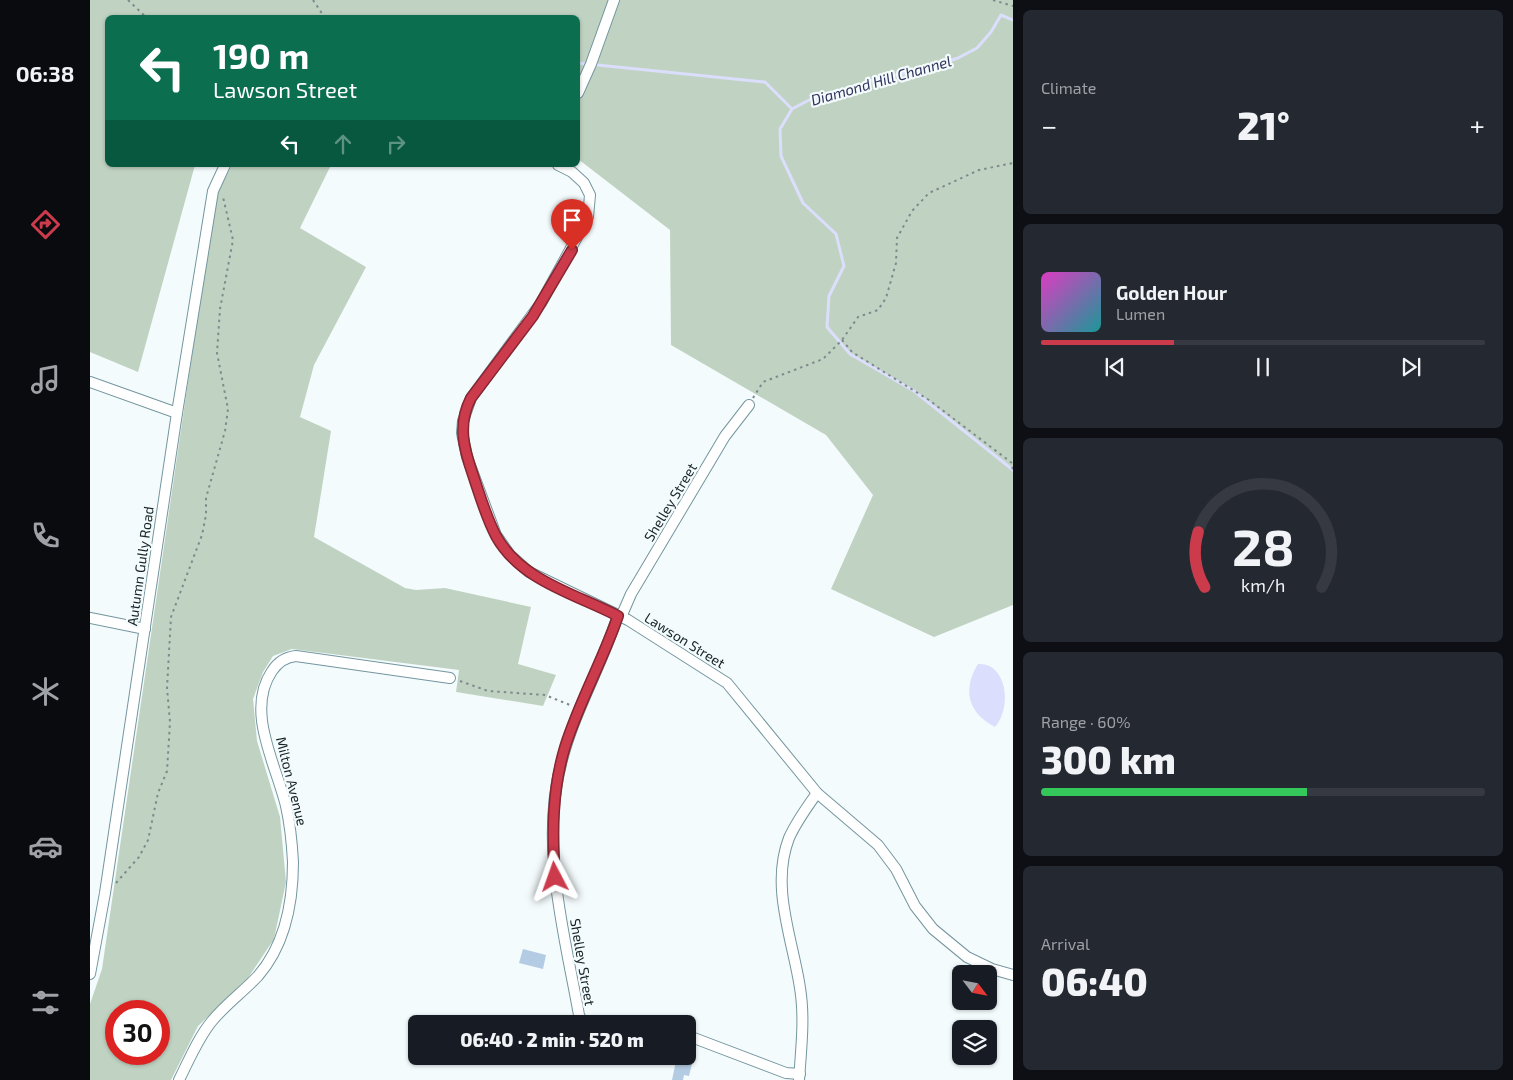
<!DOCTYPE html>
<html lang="en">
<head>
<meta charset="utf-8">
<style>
	body { margin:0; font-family:"Exo 2",sans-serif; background:#242831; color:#f1f3f6; height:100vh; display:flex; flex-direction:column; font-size:19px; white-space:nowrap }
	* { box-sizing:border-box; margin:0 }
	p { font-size:16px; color:#9ea1a6 }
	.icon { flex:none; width:28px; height:28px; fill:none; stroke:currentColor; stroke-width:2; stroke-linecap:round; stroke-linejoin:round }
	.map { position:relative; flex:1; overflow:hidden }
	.sheet { display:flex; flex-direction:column; gap:10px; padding:10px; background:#0d0f14; width:500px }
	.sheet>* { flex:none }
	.hud { position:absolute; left:15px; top:15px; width:475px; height:152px; border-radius:8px; box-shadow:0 1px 4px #0004; background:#0b6e4f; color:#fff; overflow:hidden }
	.needle { width:32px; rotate:122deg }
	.fabs { position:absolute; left:862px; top:965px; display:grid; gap:10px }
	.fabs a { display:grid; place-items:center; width:45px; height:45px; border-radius:8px; background:#171b24; box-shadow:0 1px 4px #0004; font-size:25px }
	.speed { position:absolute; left:15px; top:1000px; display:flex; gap:10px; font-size:25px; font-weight:700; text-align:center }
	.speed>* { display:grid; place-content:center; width:65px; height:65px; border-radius:50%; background:#171b24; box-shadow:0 1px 4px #0004; line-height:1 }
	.speed .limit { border:8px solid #d22; background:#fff; color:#111 }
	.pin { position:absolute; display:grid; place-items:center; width:42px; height:42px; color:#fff; margin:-51px -21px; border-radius:50% 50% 50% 0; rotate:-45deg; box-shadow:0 0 5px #0007 }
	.pin .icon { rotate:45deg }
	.me { position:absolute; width:55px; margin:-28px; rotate:356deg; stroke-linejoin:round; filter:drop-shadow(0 0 4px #0008) }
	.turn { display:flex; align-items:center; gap:18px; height:105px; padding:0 25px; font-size:22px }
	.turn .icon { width:65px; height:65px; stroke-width:2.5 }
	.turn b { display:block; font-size:35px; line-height:42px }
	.lanes { display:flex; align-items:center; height:48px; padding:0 25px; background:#0003; justify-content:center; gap:25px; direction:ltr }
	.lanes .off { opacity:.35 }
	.big { font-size:38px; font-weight:800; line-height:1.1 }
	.sheet .tile { flex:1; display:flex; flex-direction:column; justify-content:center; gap:8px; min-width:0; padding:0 18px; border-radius:8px; background:#242831 }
	.sheet .dial { align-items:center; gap:0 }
	.dial svg { height:130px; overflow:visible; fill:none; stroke:#363941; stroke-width:7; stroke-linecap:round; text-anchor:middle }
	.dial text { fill:#f1f3f6; stroke:none }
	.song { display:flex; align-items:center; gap:15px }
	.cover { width:60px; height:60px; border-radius:8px; background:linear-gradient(135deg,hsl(310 70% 55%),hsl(180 70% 35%)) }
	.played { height:5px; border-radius:2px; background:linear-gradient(90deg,#cc3b4c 30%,#363941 30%) }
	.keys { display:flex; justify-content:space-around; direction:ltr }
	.heat { display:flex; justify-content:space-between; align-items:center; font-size:28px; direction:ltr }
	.charge { height:8px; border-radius:4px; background:linear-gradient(90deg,#34c759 60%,#363941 0) }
	.trip { position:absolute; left:318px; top:1015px; width:288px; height:50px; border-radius:8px; background:#171b24; box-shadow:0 1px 4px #0004; font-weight:800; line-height:50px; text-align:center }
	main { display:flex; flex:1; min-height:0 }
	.tabs { display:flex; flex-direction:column; width:90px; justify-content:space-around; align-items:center; background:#090b0e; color:#9ea1a6 }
	.tabs .icon { width:35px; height:35px }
	.tabs .selected { color:#cc3b4c }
	.tabs b { font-size:22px; color:#f1f3f6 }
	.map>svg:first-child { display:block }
	.green { fill:#c0d3c2; fill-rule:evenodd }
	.water { fill:#dbdefc }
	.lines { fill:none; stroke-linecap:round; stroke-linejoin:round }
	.stream { stroke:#dbdefc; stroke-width:3 }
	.building { fill:#b4cce3 }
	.minor-casing { stroke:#74969f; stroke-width:12 }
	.path { stroke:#7f8a8c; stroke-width:2; stroke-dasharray:2.5 4; stroke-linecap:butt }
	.minor { stroke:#fff; stroke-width:10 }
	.route-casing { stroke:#852631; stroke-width:12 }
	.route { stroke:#cc3b4c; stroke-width:9 }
	.labels { text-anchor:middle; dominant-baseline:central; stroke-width:4.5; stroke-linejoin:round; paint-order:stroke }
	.street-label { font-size:14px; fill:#162427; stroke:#f4fbfd }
	.water-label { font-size:15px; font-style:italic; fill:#32335c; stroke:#f4fbfd }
</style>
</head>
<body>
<main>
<nav class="tabs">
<b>06:38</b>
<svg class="icon selected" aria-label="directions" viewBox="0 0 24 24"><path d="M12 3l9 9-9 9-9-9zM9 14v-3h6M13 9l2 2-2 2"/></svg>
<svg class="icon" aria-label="music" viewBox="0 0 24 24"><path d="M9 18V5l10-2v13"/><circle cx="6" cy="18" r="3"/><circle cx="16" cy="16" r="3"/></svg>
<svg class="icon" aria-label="phone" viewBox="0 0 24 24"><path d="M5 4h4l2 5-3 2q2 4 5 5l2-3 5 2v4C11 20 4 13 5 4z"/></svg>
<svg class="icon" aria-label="climate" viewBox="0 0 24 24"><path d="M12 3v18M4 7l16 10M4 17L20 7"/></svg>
<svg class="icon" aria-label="car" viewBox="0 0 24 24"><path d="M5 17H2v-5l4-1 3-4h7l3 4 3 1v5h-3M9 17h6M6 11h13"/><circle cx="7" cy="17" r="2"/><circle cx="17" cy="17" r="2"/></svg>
<svg class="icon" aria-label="filters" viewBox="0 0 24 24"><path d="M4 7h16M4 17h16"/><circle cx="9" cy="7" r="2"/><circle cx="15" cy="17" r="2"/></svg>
</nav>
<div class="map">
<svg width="923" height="1080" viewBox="0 0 923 1080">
	<rect width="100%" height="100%" fill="#f4fbfd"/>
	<g class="green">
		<polygon points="0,0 923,0 923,605 844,637 741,589 783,495 736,435 581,345 580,230 488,159 488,18 18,18 18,165 105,165 48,372 0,352"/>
		<path d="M142 165H241L210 228 276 267 224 365 210 417 241 431 224 537 315 588 326 590 355 588 441 607 428 664 466 675 453 706 366 692 369 670 202 649 183 656 173 672 163 699 167 741 190 817 196 882 184 939 156 981 108 1026 81 1080H0V1004L12 969 125 198ZM26 1011H69V1054H26Z"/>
	</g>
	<path class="water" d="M888 664C916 662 923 706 905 727 878 713 872 690 888 664Z"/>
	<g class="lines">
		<g class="stream">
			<polyline points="923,20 911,15 901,32 887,48 868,58 829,71 788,78 747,94 721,99 702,109 690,129 691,156 713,203 746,234 754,266 739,296 737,327 760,354 824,391 923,470"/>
			<polyline points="488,63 675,82 702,109"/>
		</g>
	</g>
	<g class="building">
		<polygon points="433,949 456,955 453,969 429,963"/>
		<polygon points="586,1061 602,1064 599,1076 594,1075 593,1080 582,1080"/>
	</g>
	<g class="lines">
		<defs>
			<g id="minor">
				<polyline points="488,93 501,64 524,0"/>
				<polyline points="468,165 482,172 494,183 500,195 498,217 451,303 381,398 373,421 372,433 377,457 406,535 420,555 439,572 538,620 637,683 727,793 788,845 806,869 825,906 843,929 877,957 902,969 923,975"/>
				<polyline points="0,382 87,413"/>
				<polyline points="531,617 541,594 635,436 659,405"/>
				<polyline points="0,618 55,629"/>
				<polyline points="0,974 15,893 87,413 123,191 135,165"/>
				<path d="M493 1024 489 1015C474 931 449 844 472 760 485 710 512 665 528 615"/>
				<polyline points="544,1024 563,1024"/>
				<polyline points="596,1035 696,1073 710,1074"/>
				<path d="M89 1080C99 1060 108 1038 122 1021 136 1004 154 991 168 976 195 945 203 902 203 862 202 843 200 824 196 806 186 764 155 711 182 671 188 662 195 657 206 656L360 678"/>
				<path d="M709 1080C711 1050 715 1018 710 988 703 940 680 887 699 838 706 822 717 807 727 793"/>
			</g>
		</defs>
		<use href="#minor" class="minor-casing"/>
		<g class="path">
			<polyline points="38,0 57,18"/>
			<polyline points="223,0 235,18"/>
			<polyline points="903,0 923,6"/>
			<polyline points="752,340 762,352 839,400 922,463 923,473"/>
			<polyline points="663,398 673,382 733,359 752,340 768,317 788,310 796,298 806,263 807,238 822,211 839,193 889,170 923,163"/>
			<polyline points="370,681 398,691 455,695 480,705"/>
			<polyline points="26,883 49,857 58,840 68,793 77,771 80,722 77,688 81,617 112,535 116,515 116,498 135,431 138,409 127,353 130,309 143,240 133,197"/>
		</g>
		<use href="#minor" class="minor"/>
	</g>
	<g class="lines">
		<defs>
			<path id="route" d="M465 877C462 833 462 790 475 747 489 702 513 660 528 616 486 594 431 581 406 536 396 517 390 496 383 475 374 449 367 425 381 398L443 316 482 250"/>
		</defs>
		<use href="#route" class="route-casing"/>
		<use href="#route" class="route"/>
	</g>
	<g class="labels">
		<g class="street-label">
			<text transform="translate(580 502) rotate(-59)">Shelley Street</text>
			<text transform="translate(50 566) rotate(-82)">Autumn Gully Road</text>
			<text transform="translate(595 640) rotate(32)">Lawson Street</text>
			<text transform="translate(202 781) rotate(76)">Milton Avenue</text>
			<text transform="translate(493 962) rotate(80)">Shelley Street</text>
		</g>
		<g class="water-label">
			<text transform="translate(791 80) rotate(-16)">Diamond Hill Channel</text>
		</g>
	</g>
</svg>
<div class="fabs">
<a><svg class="needle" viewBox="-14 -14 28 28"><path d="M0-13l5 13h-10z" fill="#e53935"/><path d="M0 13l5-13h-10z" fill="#9ea1a6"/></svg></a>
<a><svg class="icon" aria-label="layers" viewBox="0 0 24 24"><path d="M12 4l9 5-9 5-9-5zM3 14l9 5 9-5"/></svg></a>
</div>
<div class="speed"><div class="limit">30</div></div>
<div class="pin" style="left:482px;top:250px;background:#d93025"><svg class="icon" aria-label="arrive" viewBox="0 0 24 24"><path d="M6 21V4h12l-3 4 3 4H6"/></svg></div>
<svg class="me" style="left:465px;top:877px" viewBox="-20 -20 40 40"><path d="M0-17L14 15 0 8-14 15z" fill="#cc3b4c" stroke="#fff" stroke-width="4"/></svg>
<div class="trip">06:40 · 2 min · 520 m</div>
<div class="hud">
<div class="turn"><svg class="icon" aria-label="left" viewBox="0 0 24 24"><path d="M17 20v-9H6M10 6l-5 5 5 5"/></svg><div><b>190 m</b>Lawson Street</div></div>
<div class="lanes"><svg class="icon" aria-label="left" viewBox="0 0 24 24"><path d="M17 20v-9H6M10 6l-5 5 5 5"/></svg><svg class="icon off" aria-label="ahead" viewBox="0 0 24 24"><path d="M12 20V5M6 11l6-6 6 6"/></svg><svg class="icon off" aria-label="right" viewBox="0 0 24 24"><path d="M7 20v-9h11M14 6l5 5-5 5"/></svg></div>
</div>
</div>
<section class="sheet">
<div class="tile"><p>Climate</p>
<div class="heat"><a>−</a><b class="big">21°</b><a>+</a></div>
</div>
<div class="tile">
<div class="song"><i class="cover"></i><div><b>Golden Hour</b><p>Lumen</p></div></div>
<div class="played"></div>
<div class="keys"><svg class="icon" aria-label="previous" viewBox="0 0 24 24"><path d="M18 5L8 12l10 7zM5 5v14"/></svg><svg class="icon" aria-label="pause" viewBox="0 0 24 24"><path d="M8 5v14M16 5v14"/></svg><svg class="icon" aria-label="next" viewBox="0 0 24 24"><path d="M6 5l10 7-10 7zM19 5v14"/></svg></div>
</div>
<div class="tile dial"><svg viewBox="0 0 100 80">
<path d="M14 69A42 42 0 1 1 86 69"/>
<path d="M14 69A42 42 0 0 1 10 35" stroke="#cc3b4c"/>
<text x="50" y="56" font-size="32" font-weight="700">28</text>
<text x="50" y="72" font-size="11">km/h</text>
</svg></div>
<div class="tile"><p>Range · 60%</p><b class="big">300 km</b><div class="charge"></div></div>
<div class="tile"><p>Arrival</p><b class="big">06:40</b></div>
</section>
</main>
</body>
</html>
